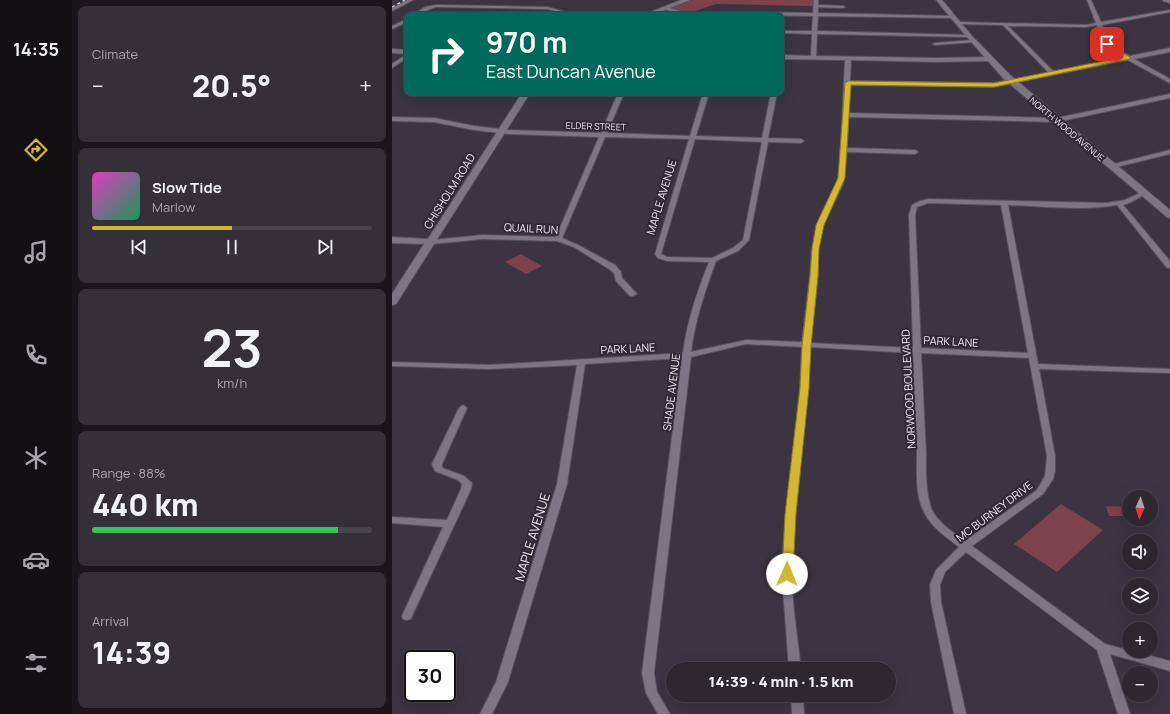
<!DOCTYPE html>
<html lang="en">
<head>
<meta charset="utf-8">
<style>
	body { margin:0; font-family:Manrope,sans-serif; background:#352f38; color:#f1f3f6; height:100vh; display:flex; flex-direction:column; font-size:15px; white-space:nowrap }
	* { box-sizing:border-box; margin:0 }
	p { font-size:13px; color:#a7a5ab }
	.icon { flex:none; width:22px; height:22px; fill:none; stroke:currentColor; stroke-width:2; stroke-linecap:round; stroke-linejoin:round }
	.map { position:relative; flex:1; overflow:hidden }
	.sheet { display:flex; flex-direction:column; gap:6px; padding:6px; background:#19151a; width:320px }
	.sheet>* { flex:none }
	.hud { position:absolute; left:12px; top:12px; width:380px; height:84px; border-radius:8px; box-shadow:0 4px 16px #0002,0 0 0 1px #48444c; background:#00695c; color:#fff; overflow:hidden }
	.needle { width:26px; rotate:183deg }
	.controls { position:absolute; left:730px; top:490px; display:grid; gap:8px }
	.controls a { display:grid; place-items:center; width:36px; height:36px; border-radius:50%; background:#2d2730; box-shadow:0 4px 16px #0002,0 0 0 1px #48444c; font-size:20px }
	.speed { position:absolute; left:12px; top:650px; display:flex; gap:8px; font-size:20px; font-weight:700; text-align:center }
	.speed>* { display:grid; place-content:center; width:52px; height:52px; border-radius:50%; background:#2d2730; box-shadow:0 4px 16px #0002,0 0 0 1px #48444c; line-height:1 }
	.speed .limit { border:2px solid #111; border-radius:6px; background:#fff; color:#111 }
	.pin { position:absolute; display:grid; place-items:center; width:34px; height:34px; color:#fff; margin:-17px; border-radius:8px; box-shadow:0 2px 6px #0006 }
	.me { position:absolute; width:44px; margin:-22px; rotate:1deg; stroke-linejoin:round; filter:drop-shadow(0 0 3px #0008) }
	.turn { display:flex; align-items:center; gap:14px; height:84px; padding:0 16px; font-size:18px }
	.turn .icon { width:52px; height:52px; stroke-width:2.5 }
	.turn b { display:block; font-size:28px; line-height:34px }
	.big { font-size:30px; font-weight:800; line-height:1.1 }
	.sheet .card { flex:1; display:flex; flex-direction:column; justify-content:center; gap:6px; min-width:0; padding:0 14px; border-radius:8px; background:#352f38 }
	.sheet .dial { align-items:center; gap:0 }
	.dial b { font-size:52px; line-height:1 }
	.song { display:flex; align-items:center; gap:12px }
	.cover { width:48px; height:48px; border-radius:6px; background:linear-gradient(135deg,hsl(310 70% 55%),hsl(150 70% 35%)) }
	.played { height:4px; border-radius:2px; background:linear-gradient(90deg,#d4b635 50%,#48444c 50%) }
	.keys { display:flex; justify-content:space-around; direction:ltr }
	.heat { display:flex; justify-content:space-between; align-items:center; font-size:22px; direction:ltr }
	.charge { height:6px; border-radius:3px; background:linear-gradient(90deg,#34c759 88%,#48444c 0) }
	.trip { position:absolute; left:274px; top:662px; width:230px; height:40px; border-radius:20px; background:#2d2730; box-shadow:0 4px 16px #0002,0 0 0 1px #48444c; font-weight:800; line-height:40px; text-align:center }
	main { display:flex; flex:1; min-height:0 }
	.menu { display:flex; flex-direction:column; width:72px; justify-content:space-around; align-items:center; background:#121013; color:#a7a5ab }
	.menu .icon { width:28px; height:28px }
	.menu .active { color:#d4b635 }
	.menu b { font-size:18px; color:#f1f3f6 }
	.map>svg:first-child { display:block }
	.green { fill:#7d424c }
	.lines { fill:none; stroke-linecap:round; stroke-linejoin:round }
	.minor-casing { stroke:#57515b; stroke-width:2 }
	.secondary-casing { stroke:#57515b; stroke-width:2 }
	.minor { fill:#7d7583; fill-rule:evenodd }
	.secondary { fill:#7d7583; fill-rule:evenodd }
	.rail { stroke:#cac5ce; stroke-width:1.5; stroke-dasharray:3 3; stroke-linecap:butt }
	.route { fill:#d4b635; stroke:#8a7622 }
	.labels { text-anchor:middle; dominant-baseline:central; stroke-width:4; stroke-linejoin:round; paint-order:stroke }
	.far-street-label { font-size:9px; fill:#ece7ef; stroke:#312a36 }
	.street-label { font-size:11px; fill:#ece7ef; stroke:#312a36 }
	.near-street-label { font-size:13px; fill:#ece7ef; stroke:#312a36 }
</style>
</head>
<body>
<main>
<nav class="menu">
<b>14:35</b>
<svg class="icon active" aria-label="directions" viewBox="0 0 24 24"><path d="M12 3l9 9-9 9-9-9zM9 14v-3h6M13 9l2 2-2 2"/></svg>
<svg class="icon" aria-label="music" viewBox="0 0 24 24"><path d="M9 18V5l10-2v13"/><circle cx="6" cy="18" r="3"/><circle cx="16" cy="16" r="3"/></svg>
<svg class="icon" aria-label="phone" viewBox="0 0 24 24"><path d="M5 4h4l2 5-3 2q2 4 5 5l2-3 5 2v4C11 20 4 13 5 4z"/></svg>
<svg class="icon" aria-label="climate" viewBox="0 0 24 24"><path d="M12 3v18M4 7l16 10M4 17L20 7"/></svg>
<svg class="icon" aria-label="car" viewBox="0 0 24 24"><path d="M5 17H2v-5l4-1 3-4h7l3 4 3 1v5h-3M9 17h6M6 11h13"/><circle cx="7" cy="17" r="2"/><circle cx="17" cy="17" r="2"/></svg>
<svg class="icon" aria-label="filters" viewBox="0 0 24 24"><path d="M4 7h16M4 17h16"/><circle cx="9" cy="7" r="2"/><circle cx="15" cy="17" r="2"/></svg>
</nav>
<section class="sheet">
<div class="card"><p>Climate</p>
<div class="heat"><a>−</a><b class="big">20.5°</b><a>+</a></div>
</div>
<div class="card">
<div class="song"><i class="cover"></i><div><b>Slow Tide</b><p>Marlow</p></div></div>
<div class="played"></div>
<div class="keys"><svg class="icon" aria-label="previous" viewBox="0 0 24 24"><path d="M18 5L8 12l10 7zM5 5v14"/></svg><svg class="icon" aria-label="pause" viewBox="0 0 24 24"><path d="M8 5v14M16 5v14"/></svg><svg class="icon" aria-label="next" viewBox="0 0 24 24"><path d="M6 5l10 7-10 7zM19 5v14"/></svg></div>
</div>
<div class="card dial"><b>23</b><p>km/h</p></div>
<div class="card"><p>Range · 88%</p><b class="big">440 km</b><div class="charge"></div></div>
<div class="card"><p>Arrival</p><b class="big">14:39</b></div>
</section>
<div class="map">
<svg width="778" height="714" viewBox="0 0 778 714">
	<rect width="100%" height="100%" fill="#3c3440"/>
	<g class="green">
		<polygon points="300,0 422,0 421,6 324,4 294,14 277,8"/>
		<polygon points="129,254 150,266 134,274 113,262"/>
		<polygon points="669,504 711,530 665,572 622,544"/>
		<polygon points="714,506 737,507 737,516 717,516"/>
	</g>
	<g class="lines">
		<defs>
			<g id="minor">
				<polygon points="16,0 21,0 0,11 0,8"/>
				<path d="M422 0H426V5L451 6 453 7 451 8 426 7V13L561 16 563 17 561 18 426 16 425 31 577 35 579 36 577 37 425 34 424 56 544 58 598 57 601 59 598 61 544 62 459 60 458 81 602 83 657 73 611 25 566 24 564 23 566 22 694 25 704 23 695 0H699L709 22 778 10V12L710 25C714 43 722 48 738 56L778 48V52L742 59 778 79V83L736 60 602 87 457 85 456 113 665 118 778 94V98L665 122 456 117 455 148 523 150 526 152 523 154 455 152 451 184 430 228 426 249V276L418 343 521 348 517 215 520 205 528 201 536 199 715 203 733 200 750 192H754V194L737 203 731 205 778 261V268H775L725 205C691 211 650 206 616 205L646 364 778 369V373L647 369 663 456V471L661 479 651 494 580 546 713 644 778 661V671L718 654 738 714H726L705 650 574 552 553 572 548 585 549 602 574 714H562L539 602 538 585 544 570 567 547C553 536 539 527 531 510 523 493 525 469 525 450 524 418 522 385 521 353L418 347C415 418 404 487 400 557 398 592 405 633 409 669H397L391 590 390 558 408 388 410 347 354 344 299 357 262 673 265 692 278 714H266L254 693 250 673 290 358 193 364 175 484 116 682 100 714H88L104 682 165 484 185 365 98 369 0 366V362L98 365 291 353C295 321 305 292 317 262L275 261 266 258 263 254 297 139 213 137 170 238 186 245 223 265 229 272 230 278 245 294 241 296H238L224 281 222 273 217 269 182 247 165 241 91 239 40 244 37 242 40 240 91 235 164 237 207 137 117 134 82 130 42 122 0 121V117L42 118 82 126 117 130 209 133 226 93H232L215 133 298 136 311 93H317L304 136 370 138 379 93H385L376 138 409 139 412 141 409 143 376 142 357 240 346 251 324 261C313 291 303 320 299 352L354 340 410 342 418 276 420 249 424 228 445 184 448 164 453 60 389 59V55L419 56 420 34 389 33V31H420L421 16 341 15V13L343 12 421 13ZM705 25C709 43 717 49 732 58L662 72 616 26 694 27ZM303 139 370 142 351 240 341 248 320 258 275 257 269 254ZM536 203 609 205 636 353 529 348 523 215 525 207ZM529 353 637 358 655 456 653 476 645 490 573 541C561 532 547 524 540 510 533 492 534 470 534 452 532 419 531 386 529 353Z"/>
				<polygon points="771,0 778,0 778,3 771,1"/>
				<path d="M44 5 155 7 178 13 176 14 155 9 44 7C36 9 29 15 21 15L33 7Z"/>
				<polygon points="274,7 297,14 297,15 290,15 272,9 272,8"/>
				<polygon points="15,19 15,22 0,29 0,26"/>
				<polygon points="581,40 583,40 583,42 543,45 541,44 543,43"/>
				<polygon points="0,49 15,50 15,54 0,53"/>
				<polygon points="15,54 15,58 0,68 0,64"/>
				<polygon points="778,150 778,154 720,168 717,166 718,165"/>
				<polygon points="71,405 75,408 50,464 50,467 53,469 72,476 80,483 79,489 20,616 19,619 15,620 11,619 10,616 51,527 0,523 0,517 55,520 69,489 70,484 66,480 43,471 40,464 67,408"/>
				<polygon points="399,695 411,695 412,714 400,714"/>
			</g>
			<g id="secondary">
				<polygon points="289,0 298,0 260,15 251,15"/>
				<polygon points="544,0 550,0 579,35 618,75 778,210 778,218 775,217 612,79 575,37"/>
				<polygon points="130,93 138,93 44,241 45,242 42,244 4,304 0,305 0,294 32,244 0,243 0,237 36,239"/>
			</g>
		</defs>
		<use href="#minor" class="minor-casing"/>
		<use href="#secondary" class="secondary-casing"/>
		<use href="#minor" class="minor"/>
		<use href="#secondary" class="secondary"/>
		<polyline class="rail" points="0,7 13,0"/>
	</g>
	<polygon class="route" points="715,43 738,57 738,59 602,87 459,85 453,178 432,225 427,249 426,276 419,346 417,388 404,514 401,574 399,577 395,578 391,577 390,574 393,514 408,388 410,346 418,276 420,249 424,225 446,178 453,83 456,81 602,83 731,57 713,45 712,44"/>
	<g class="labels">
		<g class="far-street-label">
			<text transform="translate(204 126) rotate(2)">ELDER STREET</text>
			<text transform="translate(675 129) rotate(40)">NORTH WOOD AVENUE</text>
		</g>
		<g class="street-label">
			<text transform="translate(57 191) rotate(-58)">CHISHOLM ROAD</text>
			<text transform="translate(269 197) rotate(-73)">MAPLE AVENUE</text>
			<text transform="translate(139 228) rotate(3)">QUAIL RUN</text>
			<text transform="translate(559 341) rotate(3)">PARK LANE</text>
			<text transform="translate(236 348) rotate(-3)">PARK LANE</text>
			<text transform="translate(516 389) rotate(-93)">NORWOOD BOULEVARD</text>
			<text transform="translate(279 392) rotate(-83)">SHADE AVENUE</text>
			<text transform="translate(602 511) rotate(-37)">MC BURNEY DRIVE</text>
		</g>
		<g class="near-street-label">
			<text transform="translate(140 537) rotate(-73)">MAPLE AVENUE</text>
		</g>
	</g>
</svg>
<div class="controls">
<a><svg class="needle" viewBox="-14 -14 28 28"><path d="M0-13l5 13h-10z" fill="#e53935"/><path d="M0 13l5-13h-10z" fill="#a7a5ab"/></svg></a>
<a><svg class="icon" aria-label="sound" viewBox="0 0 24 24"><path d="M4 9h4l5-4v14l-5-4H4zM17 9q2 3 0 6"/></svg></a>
<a><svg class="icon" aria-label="layers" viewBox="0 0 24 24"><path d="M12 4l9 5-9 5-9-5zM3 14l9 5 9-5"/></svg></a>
<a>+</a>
<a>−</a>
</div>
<div class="speed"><div class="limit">30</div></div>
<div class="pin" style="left:715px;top:44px;background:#d93025"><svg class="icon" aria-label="arrive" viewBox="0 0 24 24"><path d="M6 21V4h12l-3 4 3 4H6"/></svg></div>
<svg class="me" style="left:395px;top:574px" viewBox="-20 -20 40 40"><circle r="19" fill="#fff"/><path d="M0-13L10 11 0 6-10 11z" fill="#d4b635"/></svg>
<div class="trip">14:39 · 4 min · 1.5 km</div>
<div class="hud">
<div class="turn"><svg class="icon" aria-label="right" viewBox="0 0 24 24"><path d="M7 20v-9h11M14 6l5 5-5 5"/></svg><div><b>970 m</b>East Duncan Avenue</div></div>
</div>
</div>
</main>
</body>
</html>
